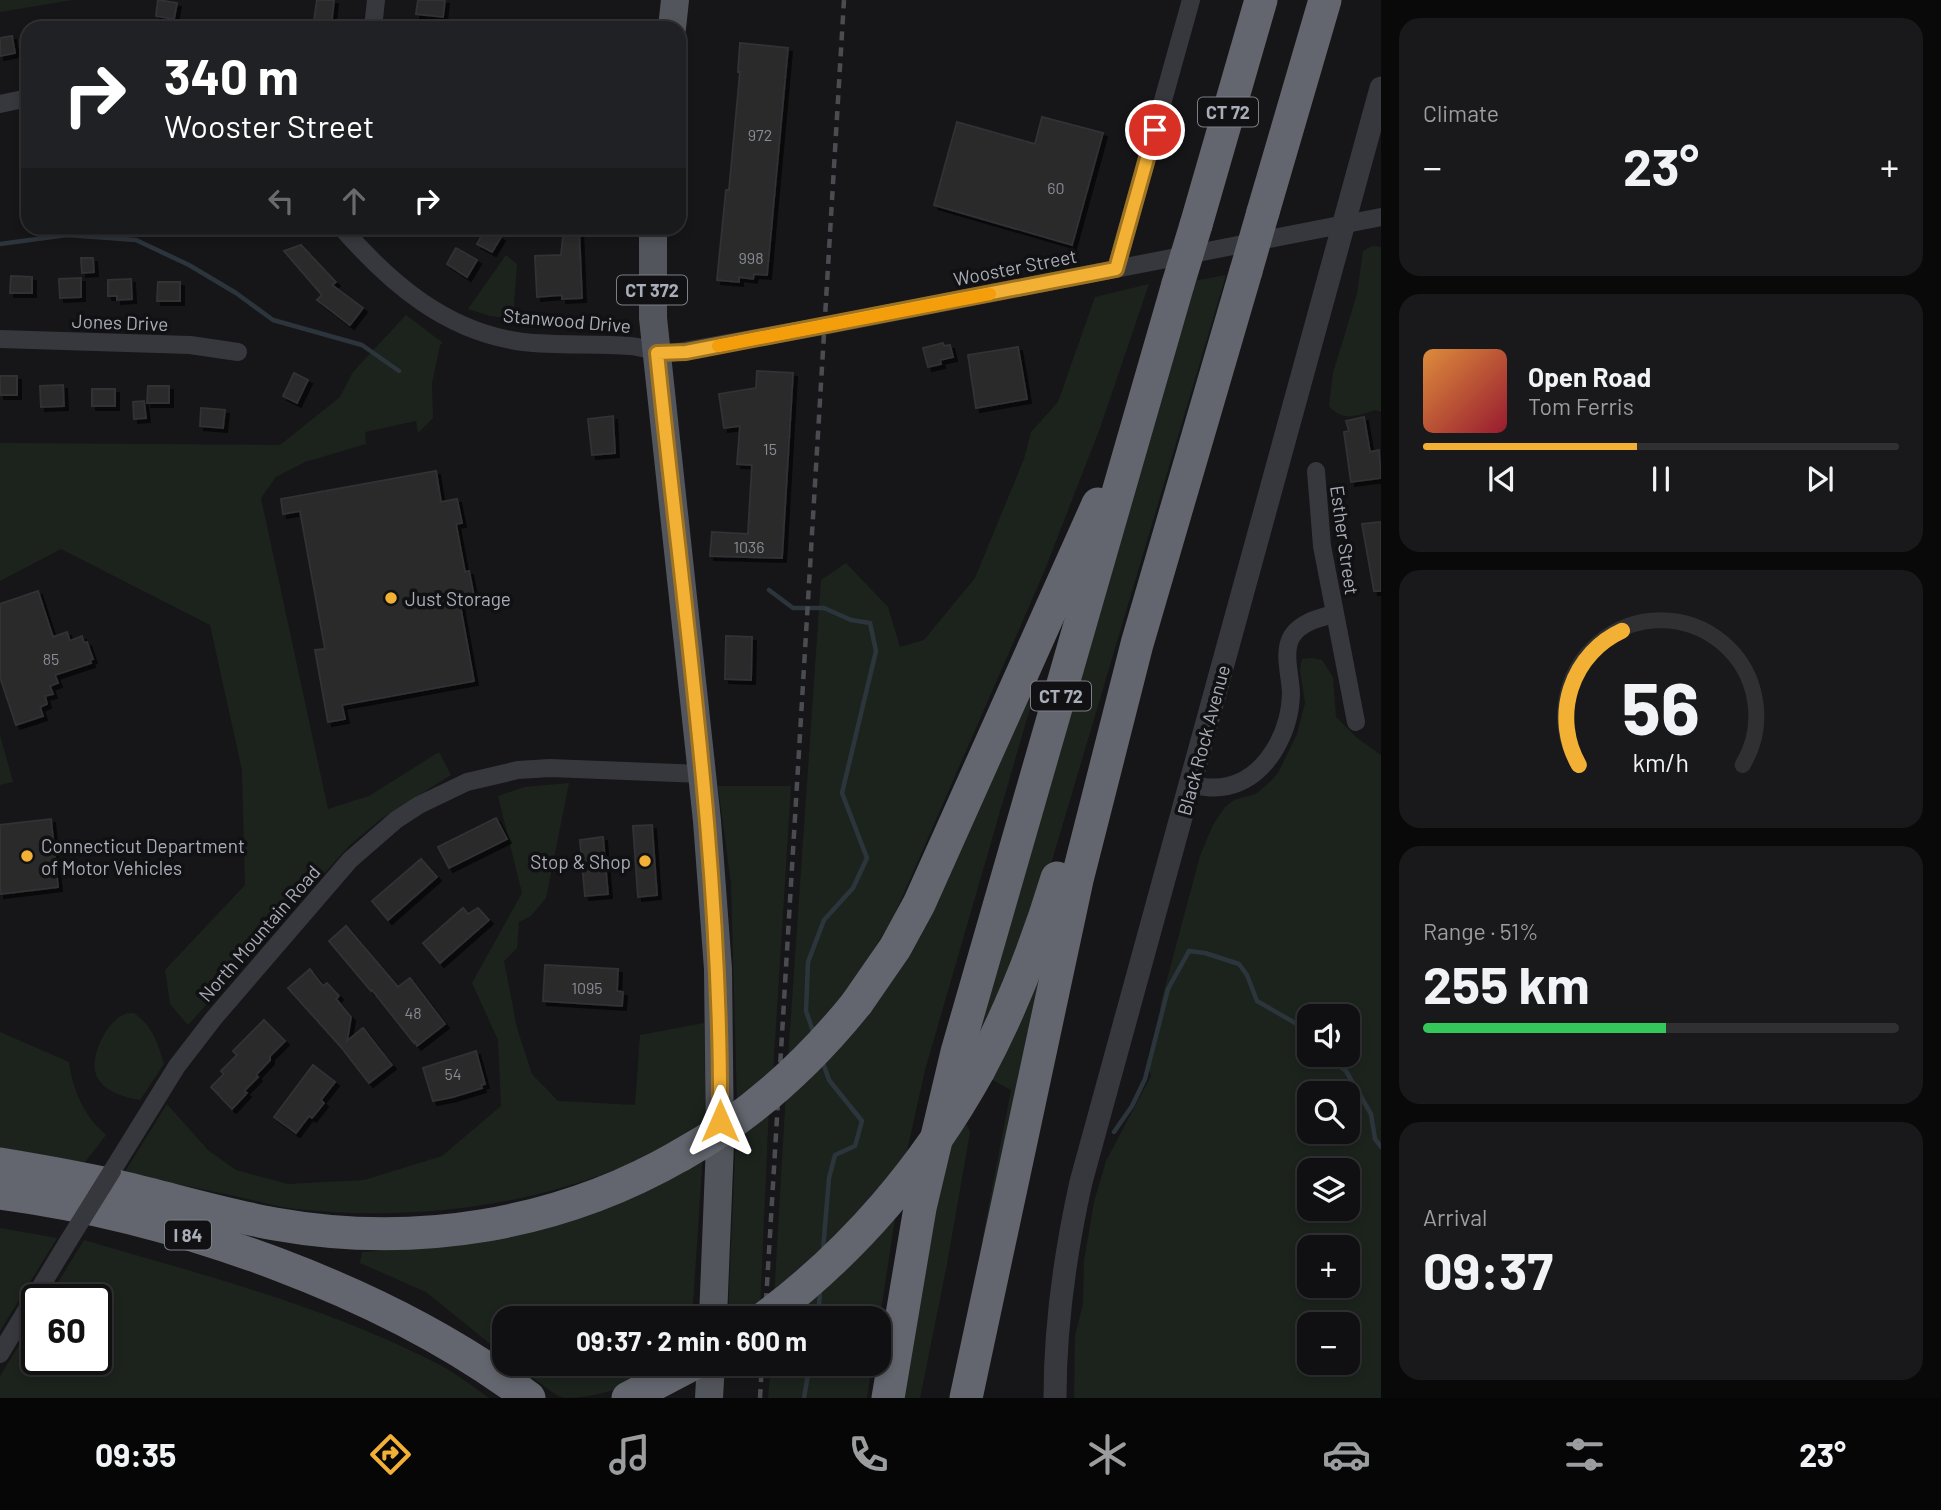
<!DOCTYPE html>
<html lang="en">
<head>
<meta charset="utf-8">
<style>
	body { margin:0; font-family:Barlow,sans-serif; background:#19191b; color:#f1f3f6; height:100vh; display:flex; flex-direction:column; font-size:26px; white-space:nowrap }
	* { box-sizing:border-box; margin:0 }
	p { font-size:23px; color:#9c9d9f }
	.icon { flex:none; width:38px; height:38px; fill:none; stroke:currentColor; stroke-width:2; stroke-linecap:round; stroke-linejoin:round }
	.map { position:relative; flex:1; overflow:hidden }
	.sheet { display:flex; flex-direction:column; gap:18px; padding:18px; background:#09090a; width:560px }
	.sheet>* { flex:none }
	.top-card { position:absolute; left:21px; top:21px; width:665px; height:214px; border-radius:21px; box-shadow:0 4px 10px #0003,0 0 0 2px #303032; background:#202124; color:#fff; overflow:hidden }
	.buttons { position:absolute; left:1297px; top:1004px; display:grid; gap:14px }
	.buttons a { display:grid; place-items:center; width:63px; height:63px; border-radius:14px; background:#101012; box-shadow:0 4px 10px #0003,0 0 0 2px #303032; font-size:35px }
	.speed { position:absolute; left:21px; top:1284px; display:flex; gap:14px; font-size:35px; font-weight:700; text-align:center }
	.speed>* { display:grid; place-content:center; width:91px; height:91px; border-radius:50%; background:#101012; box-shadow:0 4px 10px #0003,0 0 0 2px #303032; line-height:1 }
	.speed .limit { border:4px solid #111; border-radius:10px; background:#fff; color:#111 }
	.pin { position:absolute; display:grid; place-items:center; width:60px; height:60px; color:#fff; margin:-30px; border:4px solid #fff; border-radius:50%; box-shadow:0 2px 7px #0007 }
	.me { position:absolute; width:77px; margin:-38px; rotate:0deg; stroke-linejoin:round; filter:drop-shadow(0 0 5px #0008) }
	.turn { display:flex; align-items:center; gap:24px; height:147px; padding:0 28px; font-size:32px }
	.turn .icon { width:91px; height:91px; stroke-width:2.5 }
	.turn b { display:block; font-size:49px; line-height:60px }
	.lanes { display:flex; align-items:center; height:66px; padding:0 28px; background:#0003; justify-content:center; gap:35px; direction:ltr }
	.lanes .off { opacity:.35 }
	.big { font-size:52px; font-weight:700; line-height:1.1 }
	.sheet .tile { flex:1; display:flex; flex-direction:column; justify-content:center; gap:10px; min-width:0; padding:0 24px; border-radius:21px; background:#19191b }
	.sheet .dial { align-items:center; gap:0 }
	.dial svg { height:182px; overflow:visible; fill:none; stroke:#303032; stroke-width:7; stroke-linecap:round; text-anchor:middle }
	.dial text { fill:#f1f3f6; stroke:none }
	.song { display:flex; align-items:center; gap:21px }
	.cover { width:84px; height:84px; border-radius:10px; background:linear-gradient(135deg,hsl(30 70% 55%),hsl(350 70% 35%)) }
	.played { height:7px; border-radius:4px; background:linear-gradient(90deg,#f2b134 45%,#303032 45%) }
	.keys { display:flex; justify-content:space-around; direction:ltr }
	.heat { display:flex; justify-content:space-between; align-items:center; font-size:38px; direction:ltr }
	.charge { height:10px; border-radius:5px; background:linear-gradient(90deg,#34c759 51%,#303032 0) }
	.trip { position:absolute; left:492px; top:1306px; width:399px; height:70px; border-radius:21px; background:#101012; box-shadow:0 4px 10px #0003,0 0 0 2px #303032; font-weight:700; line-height:70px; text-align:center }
	.tab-bar { display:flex; height:112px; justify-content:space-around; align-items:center; background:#060607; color:#9c9d9f }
	.tab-bar .icon { width:49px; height:49px }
	.tab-bar .current { color:#f2b134 }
	.tab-bar b { font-size:32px; color:#f1f3f6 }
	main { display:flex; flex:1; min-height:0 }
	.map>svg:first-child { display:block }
	.green { fill:#1c231d; fill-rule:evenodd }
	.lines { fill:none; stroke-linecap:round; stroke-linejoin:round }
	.stream { stroke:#2c353c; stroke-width:4.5 }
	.building { fill:#29292c; stroke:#303034; stroke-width:2; filter:url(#shadow) }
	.minor { stroke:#37383d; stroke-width:18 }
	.tertiary { stroke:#37383d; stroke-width:23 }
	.primary { stroke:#53555c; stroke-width:28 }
	.motorway { stroke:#63666e; stroke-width:33 }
	.rail { stroke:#4a4c52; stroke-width:4.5; stroke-dasharray:9 7; stroke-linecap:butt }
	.minor-bridge { stroke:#37383d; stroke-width:18 }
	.motorway-bridge { stroke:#63666e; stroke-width:33 }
	.route-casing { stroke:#9d7322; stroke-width:18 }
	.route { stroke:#f2b134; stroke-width:12 }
	.slow { stroke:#f59e0b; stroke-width:12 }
	.poi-dot { fill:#f2b134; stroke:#111113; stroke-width:2.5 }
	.labels { text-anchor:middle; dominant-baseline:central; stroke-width:7; stroke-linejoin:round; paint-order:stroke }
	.number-label { font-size:16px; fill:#888b94 }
	.shield { fill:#111113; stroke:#7b7e86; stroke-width:2 }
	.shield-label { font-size:18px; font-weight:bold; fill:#a8adb8 }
	.street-label { font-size:19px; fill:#a8adb8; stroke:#111113 }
	.poi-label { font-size:19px; fill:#a8adb8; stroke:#111113; text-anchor:start }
</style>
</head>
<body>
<main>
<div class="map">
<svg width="1381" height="1398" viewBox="0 0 1381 1398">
	<defs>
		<filter id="shadow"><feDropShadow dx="4" dy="4" stdDeviation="0" flood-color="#0009"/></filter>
	</defs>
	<rect width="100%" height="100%" fill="#161618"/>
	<g class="green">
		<polygon points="0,0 72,0 0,12"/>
		<path d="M1372 246 1381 247V412L1375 410C1357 416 1343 422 1329 406L1333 373 1357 294 1363 251Z"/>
		<polygon points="506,255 517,264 513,319 490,316 468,309"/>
		<polygon points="1226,275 1048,874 971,1065 988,973 1193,281"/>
		<polygon points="1149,284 1100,428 1044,572 894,916 846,995 788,1059 821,580 846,563 888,607 900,647 924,640 975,578 1024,459 1031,432 1058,402 1095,297"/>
		<polygon points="406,315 443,343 440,345 432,383 433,418 418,433 416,421 365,432 366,444 305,462 276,477 261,498 328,809 369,796 439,752 451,775 381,819 350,845 188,1025 170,1004 165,970 245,885 242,770 210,625 61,549 0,581 0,443 280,445 340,397 353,372"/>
		<path d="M1312 658 1322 660 1333 677 1336 717 1357 738 1381 755V1398H1074L1075 1336 1083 1304 1084 1261 1094 1202 1106 1161 1151 1076 1148 1066 1159 1024 1161 1002 1200 856 1213 825 1225 807 1234 800 1256 794 1271 781 1278 773 1297 734 1305 703 1300 670 1302 659ZM1309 1017H1348V1055H1309ZM1309 1094H1348V1132H1309ZM1309 1171H1348V1209H1309ZM1309 1248H1348V1286H1309ZM1309 1325H1348V1363H1309Z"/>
		<polygon points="1032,683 1035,691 925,1070 903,1169 774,1298 786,1092 824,1055"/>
		<polygon points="0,735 13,782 0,785"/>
		<path d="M569 783 546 898 531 916 519 922 517 948 504 961 517 1028 532 1074 558 1101 635 1105 640 1035 704 1023 706 1124C584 1200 438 1224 296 1209 277 1207 258 1201 239 1197 201 1189 162 1181 124 1173L167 1104 208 1150 236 1170 288 1184 364 1180 442 1156 501 1106 498 1040 472 983 522 893 498 796 524 787Z"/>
		<polygon points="718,786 791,786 773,1073 737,1103 731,884"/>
		<polygon points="1048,957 987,1243 982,1241 1011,1090 989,1078"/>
		<path d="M134 1013C152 1025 158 1044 164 1064L140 1100C125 1098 104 1091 97 1077 88 1060 106 1022 123 1015 126 1013 130 1013 134 1013Z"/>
		<path d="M0 1032 69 1062C73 1091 84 1116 106 1135L85 1162 0 1152Z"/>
		<polygon points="769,1106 760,1309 747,1318 728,1318 736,1131"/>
		<polygon points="965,1120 970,1132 947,1264 920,1398 899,1398 943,1152"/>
		<polygon points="703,1153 692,1318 504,1318 504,1355 426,1292 360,1263 362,1252 410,1249"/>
		<polygon points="896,1212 879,1324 878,1318 784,1318"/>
		<polygon points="0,1228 57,1238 0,1331"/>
		<path d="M84 1240C204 1275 328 1307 440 1365 457 1374 473 1387 489 1398H0V1376L37 1316V1360H96V1300H47Z"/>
		<path d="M515 1363H676C642 1381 604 1398 564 1398 554 1396 525 1371 515 1363Z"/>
		<polygon points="771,1363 872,1363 867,1398 768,1398"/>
	</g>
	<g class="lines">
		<g class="stream">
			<polyline points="0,244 67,235 136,240 189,265 236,293 273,320 362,345 399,371"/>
			<polyline points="769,590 793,608 824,608 851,620 870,623 876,651 842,793 867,858 853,888 824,920 808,962 806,1011 814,1034"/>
			<polyline points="1323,1055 1346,1071 1371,1114 1375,1139 1381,1147"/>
			<polyline points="823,1063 829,1080 862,1121 855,1146 835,1155 829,1178 823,1250"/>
			<polyline points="1114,1132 1132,1106 1145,1079 1168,989 1189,951 1205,953 1239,964 1247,975 1257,1001 1309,1031"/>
			<polyline points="818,1318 820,1291"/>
			<polyline points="804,1398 810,1363"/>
		</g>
	</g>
	<g class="building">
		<polygon points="158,0 177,3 174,19 156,16"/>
		<polygon points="317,0 334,0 331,28 313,28"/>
		<polygon points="418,0 445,0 443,17 416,14"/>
		<polygon points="12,36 15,53 0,56 0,38"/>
		<polygon points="740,43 788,48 767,275 754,274 753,279 739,277 739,282 717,280 726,190 729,190 740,72 738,72"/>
		<polygon points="1042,117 1103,133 1072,245 934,205 957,122 1035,144"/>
		<polygon points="486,228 501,237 492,252 477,244"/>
		<polygon points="564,228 579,228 582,298 562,299 562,295 537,297 535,256 561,255"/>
		<polygon points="301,245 336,282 332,285 363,308 350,325 317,300 322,295 284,251"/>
		<polygon points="456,248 477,260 467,277 447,264"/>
		<polygon points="81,258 93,258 94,272 82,273"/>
		<polygon points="11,276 32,277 32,293 10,293"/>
		<polygon points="81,278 81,297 60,298 59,279"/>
		<polygon points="131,279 132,299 117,300 117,296 108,296 108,280"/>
		<polygon points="158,282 180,282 180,301 157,301"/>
		<polygon points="943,343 944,346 950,345 953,357 940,360 941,364 928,367 923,348"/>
		<polygon points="1018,347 1027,399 976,408 968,355"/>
		<polygon points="757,371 793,373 782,558 710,556 712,532 748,534 752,465 737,464 740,426 724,428 719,394 756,388"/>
		<polygon points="294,373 308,380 297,403 283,396"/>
		<rect x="0" y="376" width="17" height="19"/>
		<polygon points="63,385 64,406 41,407 40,386"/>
		<polygon points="148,386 169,386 169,403 147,403"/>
		<rect x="92" y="389" width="23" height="17"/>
		<polygon points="144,401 146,418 134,419 133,402"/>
		<polygon points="201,408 225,410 223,428 200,426"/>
		<polygon points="613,416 615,453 592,455 588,419"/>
		<polygon points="1364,417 1370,452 1379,450 1381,478 1351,482 1344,432 1349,431 1346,421"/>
		<polygon points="436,471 441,502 457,499 462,523 456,524 465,572 469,571 474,596 459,599 474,681 342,705 345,719 328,722 315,650 325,649 300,511 283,514 281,499"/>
		<polygon points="1381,522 1381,591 1374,591 1362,524"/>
		<polygon points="38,591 53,637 67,632 70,641 82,636 84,643 87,642 93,659 90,660 91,663 55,675 58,683 50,686 53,694 45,696 47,704 40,707 43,716 16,725 0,677 0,604"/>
		<polygon points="726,636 752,637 751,680 725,679"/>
		<polygon points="496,818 507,839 449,868 438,847"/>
		<polygon points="51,819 58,887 0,894 0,825"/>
		<polygon points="652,825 657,895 638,897 633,826"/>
		<polygon points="603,837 608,894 585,896 580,840"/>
		<polygon points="421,859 437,877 388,920 372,901"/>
		<polygon points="463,908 468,914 478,908 489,920 440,963 423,943"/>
		<polygon points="346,926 398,987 410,978 445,1024 417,1046 415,1041 414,1043 372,990 371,991 329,941"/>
		<polygon points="545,965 618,969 617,991 623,992 622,1006 543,1001"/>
		<polygon points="310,969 323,986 327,983 339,996 336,999 351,1017 347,1041 363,1028 392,1065 369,1083 341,1047 288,988"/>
		<polygon points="264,1020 285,1041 270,1056 270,1060 256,1075 258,1077 244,1091 247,1093 232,1109 211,1087 224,1074 221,1071 237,1055 233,1051"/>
		<polygon points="476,1051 485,1084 481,1085 482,1088 453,1097 433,1101 423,1068"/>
		<polygon points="313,1065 335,1082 321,1100 324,1103 312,1118 309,1116 296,1133 274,1117"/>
	</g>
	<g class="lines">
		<g class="minor">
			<polyline points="373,28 376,0"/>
			<polyline points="0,104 28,98"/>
			<path d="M342 228C390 283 446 332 523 342 558 346 594 343 630 346 644 347 657 353 672 353L824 326 1381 217"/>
			<polyline points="1116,269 1191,0"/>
			<polyline points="0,339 190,345 238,352"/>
			<polyline points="1316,471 1322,546 1356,722"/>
			<path d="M1190 785C1203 787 1215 789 1228 786 1267 777 1290 732 1291 694 1291 677 1282 652 1292 636 1301 622 1319 618 1334 614"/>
			<polyline points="112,1171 177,1066 214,1018 350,860 396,820 419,805 467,782 518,770 550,768 702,774"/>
			<polyline points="0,1354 69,1240"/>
		</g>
		<path class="tertiary" d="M1055 1398C1055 1324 1065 1254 1081 1182L1381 88"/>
		<g class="primary">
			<polyline points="672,28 675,0"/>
			<polyline points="653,228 653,318 707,821 718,969 720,1143 713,1318"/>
			<polyline points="709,1398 711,1363"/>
		</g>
		<g class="motorway">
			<polyline points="1263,212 1325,0"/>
			<polyline points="1196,225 1261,0"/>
			<polyline points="857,1003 895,948 919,904 1098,504"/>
			<path d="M979 1070C1012 1008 1037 944 1057 878"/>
			<path d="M0 1164C42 1171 84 1178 125 1188 175 1200 225 1215 275 1224 414 1249 558 1226 681 1155"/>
			<path d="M0 1193C175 1216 388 1291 529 1398"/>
			<polyline points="628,1398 695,1363"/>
			<polyline points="888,1398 920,1208 957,1052 1178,284"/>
			<polyline points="966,1398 1077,880 1137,644 1246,271"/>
		</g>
		<g class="rail">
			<polyline points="765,1318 844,0"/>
			<polyline points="760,1398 762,1363"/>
		</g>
		<polyline class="minor-bridge" points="69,1240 112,1171"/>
		<g class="motorway-bridge">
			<polyline points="1246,271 1263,212"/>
			<polyline points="1178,284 1196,225"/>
			<path d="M681 1155C749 1117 808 1064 857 1003"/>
			<path d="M764 1318C853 1252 926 1166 979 1070"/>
		</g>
	</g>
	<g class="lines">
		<defs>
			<path id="route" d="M720 1121C722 864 683 608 657 353L686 352 1116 269 1155 130"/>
		</defs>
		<use href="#route" class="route-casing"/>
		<use href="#route" class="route"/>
		<polyline class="slow" points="718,346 990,294"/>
	</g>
	<g class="poi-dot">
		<circle cx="391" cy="598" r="7"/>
		<circle cx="27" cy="856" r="7"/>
		<circle cx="645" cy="861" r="7"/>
	</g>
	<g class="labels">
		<g class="number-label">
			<text x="760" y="134">972</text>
			<text x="1056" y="187">60</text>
			<text x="751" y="257">998</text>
			<text x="770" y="448">15</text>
			<text x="749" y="546">1036</text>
			<text x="51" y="658">85</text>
			<text x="587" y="987">1095</text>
			<text x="413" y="1012">48</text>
			<text x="453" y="1073">54</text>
		</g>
		<g class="shield">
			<rect x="1198" y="97.5" width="60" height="29" rx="5"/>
			<rect x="617" y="275.5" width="70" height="29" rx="5"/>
			<rect x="1031" y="681.5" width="60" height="29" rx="5"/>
			<rect x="165" y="1220.5" width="46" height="29" rx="5"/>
		</g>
		<g class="shield-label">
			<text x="1228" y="112">CT 72</text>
			<text x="652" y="290">CT 372</text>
			<text x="1061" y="696">CT 72</text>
			<text x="188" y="1235">I 84</text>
		</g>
		<g class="street-label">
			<text transform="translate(1015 267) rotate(-11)">Wooster Street</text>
			<text transform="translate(567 320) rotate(5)">Stanwood Drive</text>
			<text transform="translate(120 322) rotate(2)">Jones Drive</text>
			<text transform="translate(1345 540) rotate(82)">Esther Street</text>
			<text transform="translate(1203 740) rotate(-75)">Black Rock Avenue</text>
			<text transform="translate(259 933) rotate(-49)">North Mountain Road</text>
		</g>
		<g class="poi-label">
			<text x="405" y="598">Just Storage</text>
			<text x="41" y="845">Connecticut Department<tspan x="41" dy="22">of Motor Vehicles</tspan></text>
			<text x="631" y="861" text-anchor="end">Stop &amp; Shop</text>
		</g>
	</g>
</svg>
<div class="buttons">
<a><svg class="icon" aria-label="sound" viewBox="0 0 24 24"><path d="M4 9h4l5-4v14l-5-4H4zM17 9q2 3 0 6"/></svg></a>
<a><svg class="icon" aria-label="search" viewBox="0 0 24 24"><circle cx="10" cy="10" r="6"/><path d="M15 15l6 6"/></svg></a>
<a><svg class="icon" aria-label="layers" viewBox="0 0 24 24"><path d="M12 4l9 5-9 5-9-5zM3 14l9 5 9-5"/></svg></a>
<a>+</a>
<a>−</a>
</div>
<div class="speed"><div class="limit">60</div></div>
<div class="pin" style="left:1155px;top:130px;background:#d93025"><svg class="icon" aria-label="arrive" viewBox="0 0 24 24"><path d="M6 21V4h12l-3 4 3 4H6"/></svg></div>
<svg class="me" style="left:720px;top:1121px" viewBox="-20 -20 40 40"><path d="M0-17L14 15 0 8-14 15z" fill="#f2b134" stroke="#fff" stroke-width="4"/></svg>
<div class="trip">09:37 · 2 min · 600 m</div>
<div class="top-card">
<div class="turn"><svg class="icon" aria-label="right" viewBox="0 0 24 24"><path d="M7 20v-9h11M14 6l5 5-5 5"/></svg><div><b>340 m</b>Wooster Street</div></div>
<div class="lanes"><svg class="icon off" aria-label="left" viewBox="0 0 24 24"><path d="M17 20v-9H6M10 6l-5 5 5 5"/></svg><svg class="icon off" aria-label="ahead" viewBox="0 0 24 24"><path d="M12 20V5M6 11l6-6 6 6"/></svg><svg class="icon" aria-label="right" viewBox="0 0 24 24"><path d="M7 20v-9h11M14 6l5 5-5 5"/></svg></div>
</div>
</div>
<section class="sheet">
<div class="tile"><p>Climate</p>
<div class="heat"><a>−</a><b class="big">23°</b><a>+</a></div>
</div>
<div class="tile">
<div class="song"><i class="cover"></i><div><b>Open Road</b><p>Tom Ferris</p></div></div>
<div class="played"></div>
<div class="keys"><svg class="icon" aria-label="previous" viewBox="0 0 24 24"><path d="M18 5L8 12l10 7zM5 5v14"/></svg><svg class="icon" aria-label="pause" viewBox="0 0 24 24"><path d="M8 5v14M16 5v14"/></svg><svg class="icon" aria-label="next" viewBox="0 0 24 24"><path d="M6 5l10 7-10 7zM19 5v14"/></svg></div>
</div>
<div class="tile dial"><svg viewBox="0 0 100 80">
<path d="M14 69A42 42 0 1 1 86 69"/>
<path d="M14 69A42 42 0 0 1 33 10" stroke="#f2b134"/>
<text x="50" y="56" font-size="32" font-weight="700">56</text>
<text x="50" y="72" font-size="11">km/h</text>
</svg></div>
<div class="tile"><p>Range · 51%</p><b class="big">255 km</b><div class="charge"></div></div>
<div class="tile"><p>Arrival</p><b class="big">09:37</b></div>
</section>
</main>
<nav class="tab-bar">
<b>09:35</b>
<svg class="icon current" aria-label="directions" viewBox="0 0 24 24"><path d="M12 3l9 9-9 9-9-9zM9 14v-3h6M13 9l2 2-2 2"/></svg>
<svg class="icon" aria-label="music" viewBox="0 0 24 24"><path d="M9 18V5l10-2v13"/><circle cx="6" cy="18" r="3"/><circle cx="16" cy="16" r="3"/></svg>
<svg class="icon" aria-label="phone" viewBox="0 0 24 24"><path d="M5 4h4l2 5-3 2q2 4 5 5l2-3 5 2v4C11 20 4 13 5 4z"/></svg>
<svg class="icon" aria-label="climate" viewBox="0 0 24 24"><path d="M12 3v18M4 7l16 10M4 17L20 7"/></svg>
<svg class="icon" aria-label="car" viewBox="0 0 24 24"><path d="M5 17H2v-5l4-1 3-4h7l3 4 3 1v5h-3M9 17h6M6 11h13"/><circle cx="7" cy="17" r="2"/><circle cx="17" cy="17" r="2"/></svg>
<svg class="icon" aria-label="filters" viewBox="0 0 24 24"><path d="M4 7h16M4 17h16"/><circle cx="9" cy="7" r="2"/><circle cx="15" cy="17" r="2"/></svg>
<b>23°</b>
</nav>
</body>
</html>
